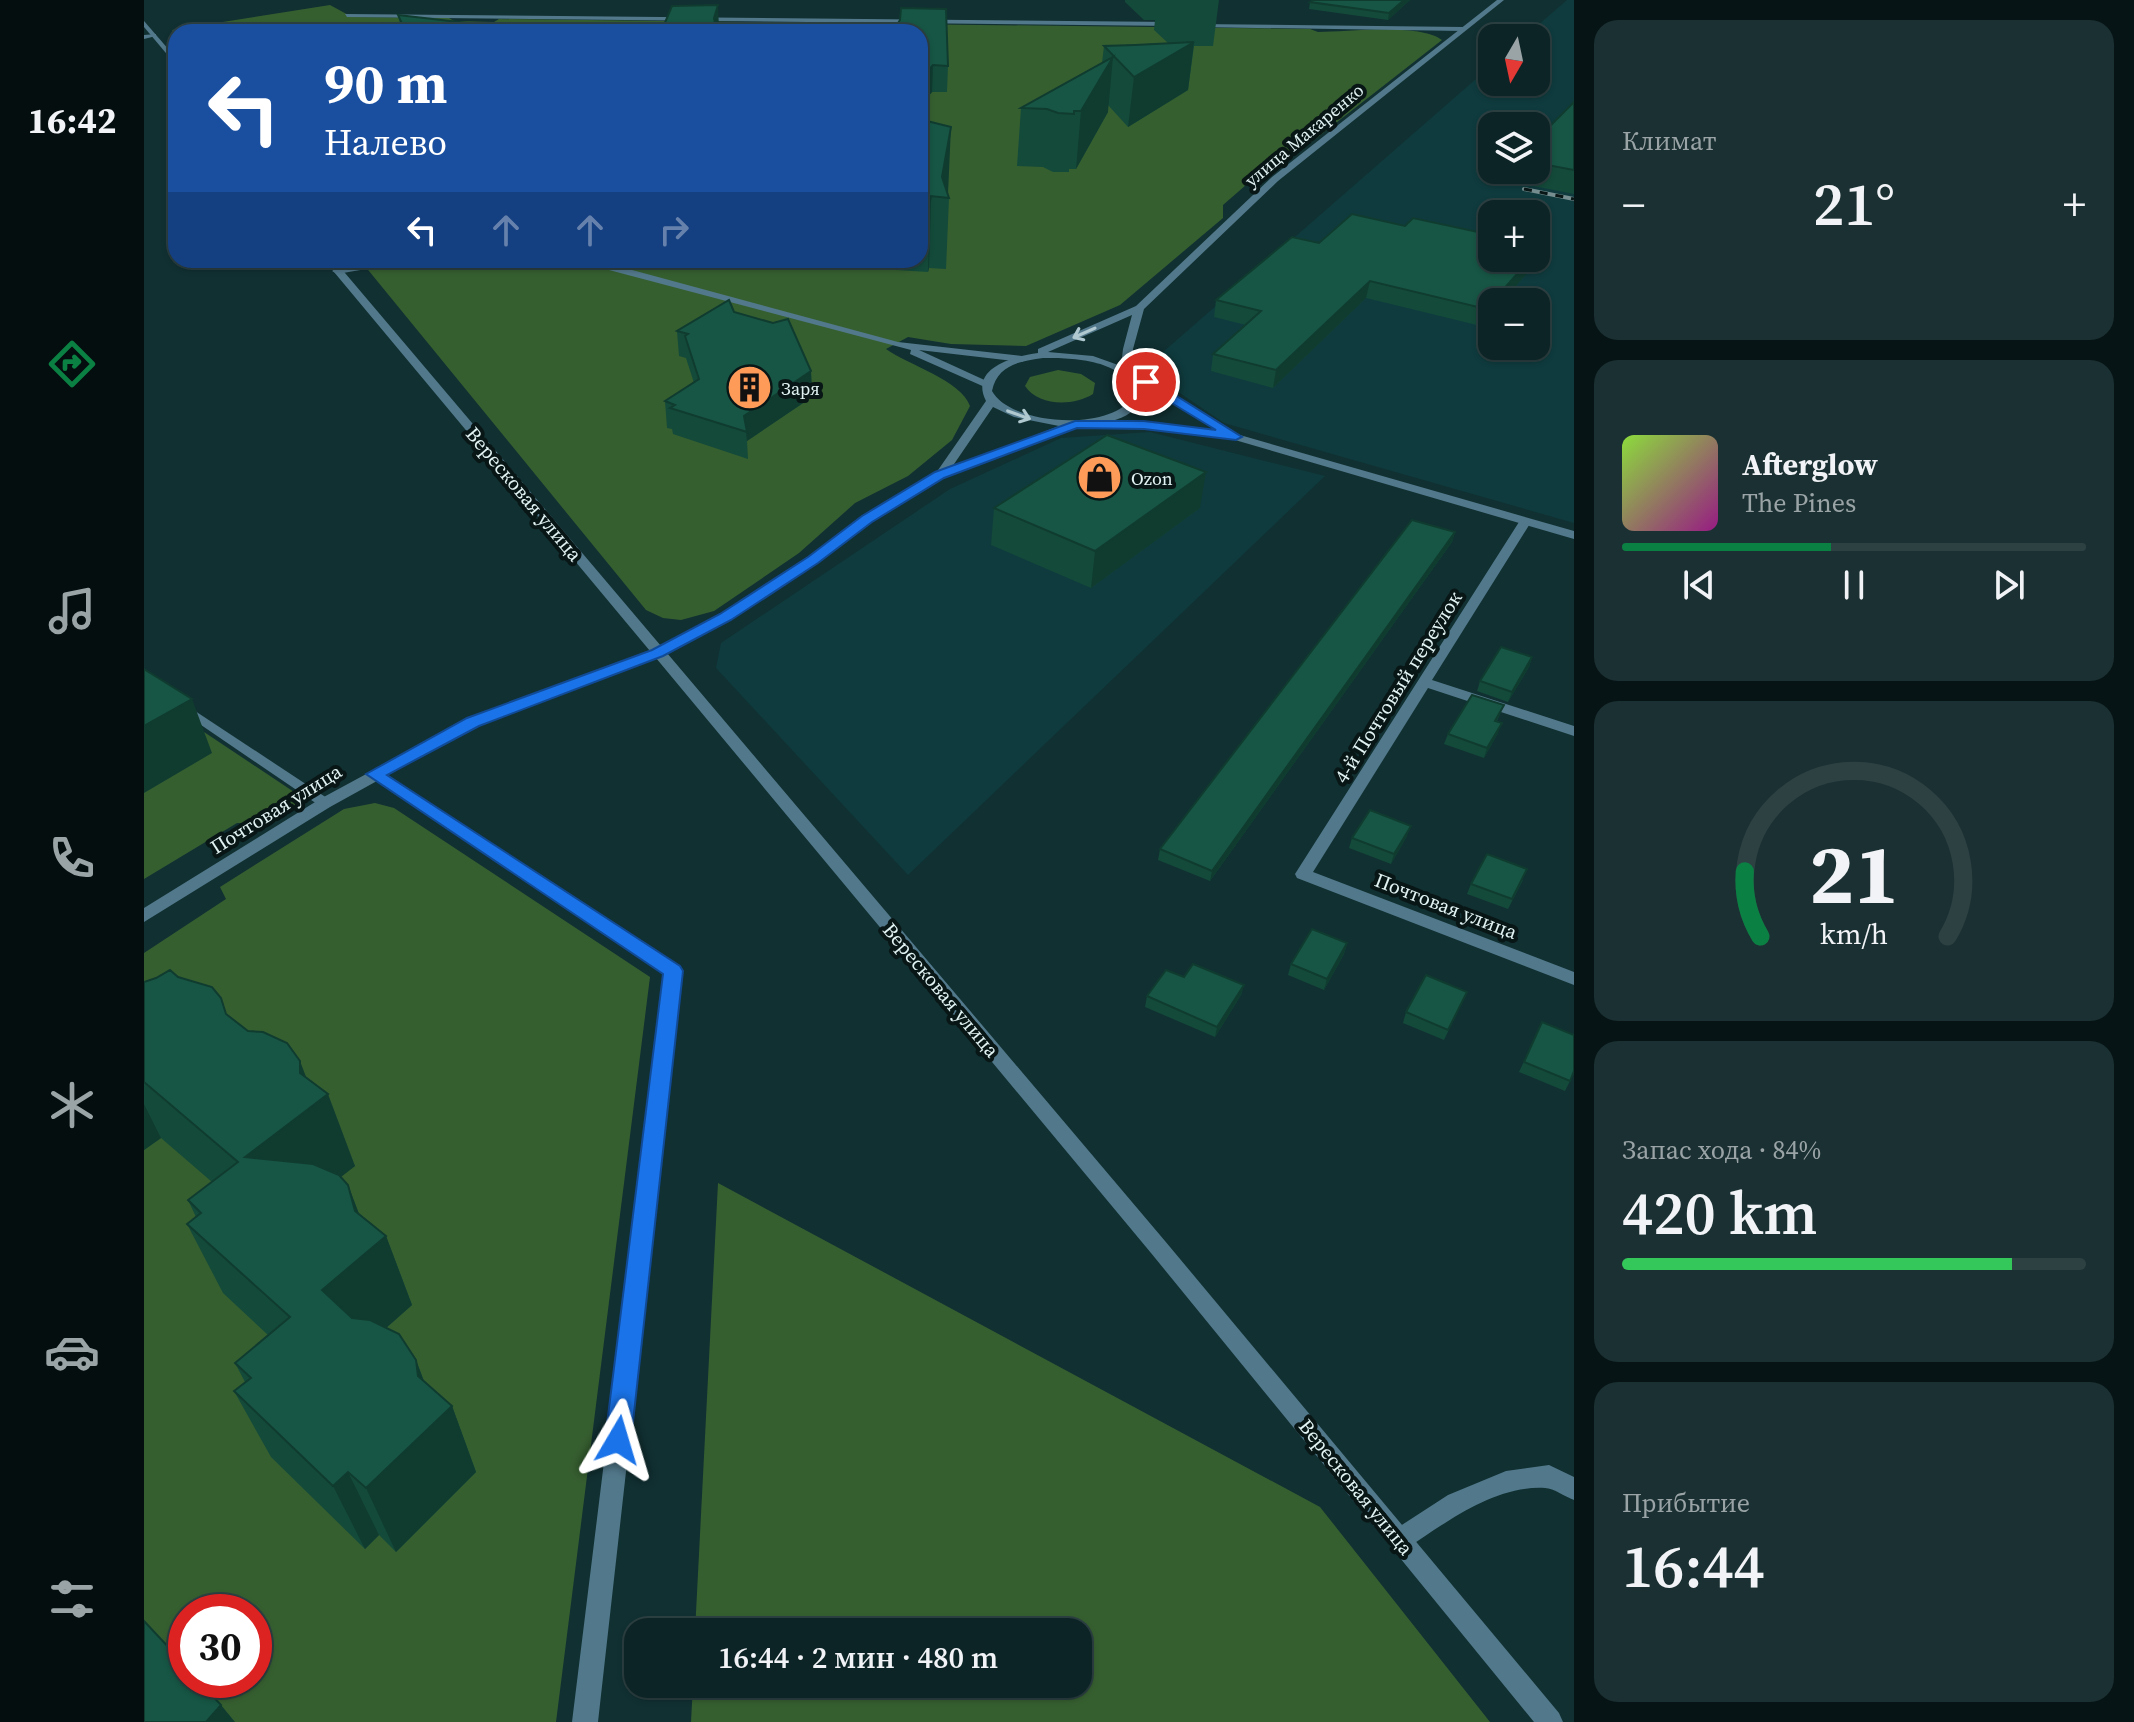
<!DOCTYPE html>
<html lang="ru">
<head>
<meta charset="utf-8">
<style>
	body { margin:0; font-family:"Source Serif 4",serif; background:#1b3032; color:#f1f3f6; height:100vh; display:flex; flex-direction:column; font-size:30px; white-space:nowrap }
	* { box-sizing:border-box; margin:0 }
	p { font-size:26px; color:#9aa4a7 }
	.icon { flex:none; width:44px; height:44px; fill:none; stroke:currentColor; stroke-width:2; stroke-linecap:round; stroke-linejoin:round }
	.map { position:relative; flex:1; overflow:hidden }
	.panel { display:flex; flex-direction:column; gap:20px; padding:20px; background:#071415; width:560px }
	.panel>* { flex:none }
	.top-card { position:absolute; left:24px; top:24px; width:760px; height:244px; border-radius:24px; box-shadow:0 2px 6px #0004,0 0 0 2px #2d4143; background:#1a4fa0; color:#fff; overflow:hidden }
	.needle { width:52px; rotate:189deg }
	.tools { position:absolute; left:1334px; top:24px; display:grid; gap:16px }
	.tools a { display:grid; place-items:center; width:72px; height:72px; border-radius:16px; background:#0d2426; box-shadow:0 2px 6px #0004,0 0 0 2px #2d4143; font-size:40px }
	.speed { position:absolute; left:24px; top:1594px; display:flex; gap:16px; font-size:40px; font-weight:700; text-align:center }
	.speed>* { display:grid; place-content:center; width:104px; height:104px; border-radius:50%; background:#0d2426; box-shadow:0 2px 6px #0004,0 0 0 2px #2d4143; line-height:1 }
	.speed .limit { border:12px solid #d22; background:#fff; color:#111 }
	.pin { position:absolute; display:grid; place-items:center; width:68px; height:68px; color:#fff; margin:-34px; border:4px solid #fff; border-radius:50%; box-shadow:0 2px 8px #0007 }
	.me { position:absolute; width:88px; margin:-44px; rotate:7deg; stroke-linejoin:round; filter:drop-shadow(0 0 6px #0008) }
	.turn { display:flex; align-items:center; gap:28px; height:168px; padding:0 24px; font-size:36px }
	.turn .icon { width:104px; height:104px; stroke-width:2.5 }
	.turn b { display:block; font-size:56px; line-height:68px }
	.lanes { display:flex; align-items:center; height:76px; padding:0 24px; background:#0003; justify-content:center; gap:40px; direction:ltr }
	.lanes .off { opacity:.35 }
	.big { font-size:60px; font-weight:600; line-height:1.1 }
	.panel .widget { flex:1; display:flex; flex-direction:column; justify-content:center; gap:12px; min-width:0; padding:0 28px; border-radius:24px; background:#1b3032 }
	.panel .dial { align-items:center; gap:0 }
	.dial svg { height:208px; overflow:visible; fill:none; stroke:#2d4143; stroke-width:7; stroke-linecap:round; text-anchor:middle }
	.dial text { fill:#f1f3f6; stroke:none }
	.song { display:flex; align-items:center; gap:24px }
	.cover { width:96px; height:96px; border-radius:12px; background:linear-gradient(135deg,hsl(90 70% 55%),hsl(310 70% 35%)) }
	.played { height:8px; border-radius:4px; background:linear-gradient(90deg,#0b8043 45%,#2d4143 45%) }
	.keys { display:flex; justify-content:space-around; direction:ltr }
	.heat { display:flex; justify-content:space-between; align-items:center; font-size:44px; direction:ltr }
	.charge { height:12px; border-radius:6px; background:linear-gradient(90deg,#34c759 84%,#2d4143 0) }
	.trip { position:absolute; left:480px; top:1618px; width:468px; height:80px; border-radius:24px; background:#0d2426; box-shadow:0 2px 6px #0004,0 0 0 2px #2d4143; font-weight:600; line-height:80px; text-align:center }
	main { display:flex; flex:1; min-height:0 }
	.tabs { display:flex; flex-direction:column; width:144px; justify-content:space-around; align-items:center; background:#050e0f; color:#9aa4a7 }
	.tabs .icon { width:56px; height:56px }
	.tabs .selected { color:#0b8043 }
	.tabs b { font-size:36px; color:#f1f3f6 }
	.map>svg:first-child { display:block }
	.built { fill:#0f3b3e; fill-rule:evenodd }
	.green { fill:#365f30; fill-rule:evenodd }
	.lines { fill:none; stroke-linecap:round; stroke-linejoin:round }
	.service { fill:#52798b; fill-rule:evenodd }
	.minor { fill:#52798b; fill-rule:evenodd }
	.tertiary { fill:#52798b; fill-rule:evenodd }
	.rail-casing { stroke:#768e90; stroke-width:4 }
	.rail { stroke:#091616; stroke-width:3; stroke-dasharray:8; stroke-linecap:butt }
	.wall { fill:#144a3a }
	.shaded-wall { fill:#103c30 }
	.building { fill:#175644; stroke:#103c30; stroke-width:2 }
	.oneway { stroke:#b0c8cf }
	.route { fill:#1a73e8; stroke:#114b97; stroke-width:2 }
	.labels { text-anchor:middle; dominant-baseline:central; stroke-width:8; stroke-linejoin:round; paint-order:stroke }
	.far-street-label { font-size:18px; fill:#e2f3f4; stroke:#091616 }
	.far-poi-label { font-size:18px; fill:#e2f3f4; stroke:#091616; text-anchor:start }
	.street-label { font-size:20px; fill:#e2f3f4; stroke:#091616 }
</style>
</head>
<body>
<main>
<nav class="tabs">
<b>16:42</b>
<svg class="icon selected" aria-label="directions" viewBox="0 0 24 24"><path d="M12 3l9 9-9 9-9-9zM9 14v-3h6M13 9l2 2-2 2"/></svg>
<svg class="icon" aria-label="music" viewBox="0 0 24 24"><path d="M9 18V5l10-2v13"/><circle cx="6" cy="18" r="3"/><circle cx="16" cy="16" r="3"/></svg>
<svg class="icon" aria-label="phone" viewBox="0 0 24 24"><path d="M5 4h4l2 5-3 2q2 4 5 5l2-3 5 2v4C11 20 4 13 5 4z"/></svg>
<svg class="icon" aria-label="climate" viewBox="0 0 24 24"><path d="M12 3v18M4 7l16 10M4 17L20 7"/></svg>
<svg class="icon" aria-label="car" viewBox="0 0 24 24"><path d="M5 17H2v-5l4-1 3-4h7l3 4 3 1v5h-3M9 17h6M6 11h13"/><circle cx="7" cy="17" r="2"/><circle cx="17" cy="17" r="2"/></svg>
<svg class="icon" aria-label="filters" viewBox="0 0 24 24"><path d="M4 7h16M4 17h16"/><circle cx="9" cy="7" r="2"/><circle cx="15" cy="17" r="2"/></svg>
</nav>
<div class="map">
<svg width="1430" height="1722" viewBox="0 0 1430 1722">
	<rect width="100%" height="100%" fill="#113032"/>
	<g class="built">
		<path d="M1423 0H1430V523L1080 423 1027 387 1019 352 1348 65V82H1392V38H1379ZM1348 126H1392V170H1348ZM1348 214H1392V258H1348ZM1348 302H1392V346H1348Z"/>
		<polygon points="1006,432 1181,476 764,875 572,668 577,643 806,489 917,438"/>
	</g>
	<g class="green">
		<path d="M186 5 208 17 305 18 310 21 350 22 355 19 1166 29 1174 32C1205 32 1274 23 1298 40L1133 169 1118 171 1079 205V218L976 305 882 346 807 344 764 337 742 349C764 365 817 380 826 406L808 440 764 476 711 503 655 553 570 611 537 620 519 618 502 610 216 260H776V32H32V35L28 30Z"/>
		<path d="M914 370 937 374 951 383 949 394C930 406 895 407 881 386L886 377Z"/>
		<polygon points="0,692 150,792 153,798 151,807 127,824 93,823 0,879"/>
		<path d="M231 803 250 808 506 977 412 1722H0V953L82 899 76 887 200 809ZM42 1612H110V1680H42Z"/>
		<polygon points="574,1183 1176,1507 1346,1722 547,1722 549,1684 934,1684 934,1632 551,1632"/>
	</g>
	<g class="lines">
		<polygon class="service" points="42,705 186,800 188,803 186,806 176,806 38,712 36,709 38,706"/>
		<g class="minor">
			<polygon points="201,14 1029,22 1032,24 1029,26 203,17"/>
			<polygon points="1050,24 1319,27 1322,29 1319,31 1052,27"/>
			<polygon points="12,34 12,36 0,39 0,35"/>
			<polygon points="250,260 275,260 193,274 188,271"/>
			<polygon points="415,260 466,264 754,342 878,356 883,359 878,362 775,350 847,383 847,387 843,388 766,354 767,350 465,270"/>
			<polygon points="1381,518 1387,522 1288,680 1430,726 1430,736 1284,688 1169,872 1430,972 1430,985 1153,878 1151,874 1375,522"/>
			<polygon points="231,769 535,967 538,971 454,1722 428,1722 520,974 226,777 223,774"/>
			<path d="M1405 1465 1430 1477V1500C1421 1497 1410 1488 1401 1488 1350 1485 1303 1522 1263 1548L1255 1552 1247 1548 1243 1540 1247 1532 1304 1495 1362 1471Z"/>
		</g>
		<g class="tertiary">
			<path d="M1353 0H1360L1134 181 1000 309 989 349 987 372 1006 380 1088 430 1089 433 1430 531V539L1091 440 1000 428 963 427 959 426V422L934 427 800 477 727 522 673 563 587 620 523 653 1021 1241 1415 1713 1419 1722H1390L1007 1253 512 658 334 725 186 807 0 922V908L176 799 324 719 506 651 180 260H190L517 646 577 614 665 557 719 516 792 473 842 401C825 368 870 356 894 353V349L992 306 1128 177ZM988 315 979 349 977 366 949 356 904 352ZM899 358C928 358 984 359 989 396 969 432 867 426 848 391 853 365 876 361 899 358ZM996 383 998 384 1075 431 1000 422 966 421C983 418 992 410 999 396ZM849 407 870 417 915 426 808 467Z"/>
			<polygon points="0,21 32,58 32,65 0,27"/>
		</g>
		<defs>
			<polyline id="rail" points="1380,189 1430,199"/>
		</defs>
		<use href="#rail" class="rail-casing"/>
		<use href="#rail" class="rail"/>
	</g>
	<g class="wall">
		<polygon points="981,0 1075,0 1069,46 1050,46 1044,90 984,127 964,105 964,112 932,169 925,169 925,172 909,172 899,167 873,166 877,108 958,63 960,46 1024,43 1010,30 1011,20 1000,20 981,2"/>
		<polygon points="1169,0 1266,0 1244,20 1165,9 1166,2"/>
		<polygon points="757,8 802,9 804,66 803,92 788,92 776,106 776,32 750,32 750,30 756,20"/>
		<polygon points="254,15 350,32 258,32"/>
		<polygon points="1430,102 1430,194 1384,185 1386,178 1372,175 1374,170 1392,170 1392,140"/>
		<polygon points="776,128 805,198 802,269 785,268 784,272 674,265 674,260 776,260"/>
		<polygon points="1393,262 1358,302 1348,302 1337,326 1222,298 1129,388 1067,371 1069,354 1102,325 1070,317 1072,300"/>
		<polygon points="590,312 667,371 668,397 603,441 604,459 529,434 528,429 523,428 521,401 550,383 542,358 535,356 533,331"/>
		<polygon points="850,508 1056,508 947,588 847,545"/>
		<polygon points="1311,532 1308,542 1066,881 1014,860 1016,849"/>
		<polygon points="1388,657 1385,667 1364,702 1333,691 1336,681"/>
		<polygon points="1360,705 1353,721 1354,733 1340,758 1300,744 1304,734"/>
		<polygon points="1263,836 1247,864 1205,848 1208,838"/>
		<polygon points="1379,880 1364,909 1323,894 1327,884"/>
		<polygon points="1203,943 1200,954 1180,990 1144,975 1147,964"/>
		<polygon points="1040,977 1100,985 1097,995 1071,1037 1001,1007 1003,996"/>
		<polygon points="0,982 84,1016 162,1077 211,1166 196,1177 204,1185 215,1214 242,1236 268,1305 242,1328 272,1360 280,1381 308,1406 332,1472 252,1552 235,1535 221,1549 127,1457 90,1391 101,1382 91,1363 124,1335 79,1293 43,1224 52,1217 44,1200 68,1182 17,1138 0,1150"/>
		<polygon points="1323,992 1300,1040 1259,1023 1262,1012"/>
		<polygon points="1398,1022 1426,1081 1421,1091 1375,1072"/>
	</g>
	<g class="shaded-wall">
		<polygon points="1260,0 1266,0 1244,20 1245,13"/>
		<polygon points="574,5 575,29 574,32 569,32 570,18"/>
		<polygon points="349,26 350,32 338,32"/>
		<polygon points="1050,42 1044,90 984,127 990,77"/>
		<polygon points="969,57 964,112 932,169 937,111"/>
		<polygon points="789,65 788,92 776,106 776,80"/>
		<polygon points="807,127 804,194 804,197 798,177"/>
		<polygon points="787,196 785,268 784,272 786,201"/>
		<polygon points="1397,246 1393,262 1358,302 1348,302 1348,313 1337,326 1342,309 1387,258 1392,258 1392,252"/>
		<polygon points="1226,281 1222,298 1129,388 1132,370"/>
		<polygon points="667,371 668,397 603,441 600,416"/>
		<polygon points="1062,472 1056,508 947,588 951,551"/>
		<polygon points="1311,532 1308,542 1066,881 1068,871"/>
		<polygon points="1388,657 1385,667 1364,702 1368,692"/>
		<polygon points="48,699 68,753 0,793 0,726"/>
		<polygon points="1358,723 1354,733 1340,758 1343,748"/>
		<polygon points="1267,826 1263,836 1247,864 1250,854"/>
		<polygon points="1203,943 1200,954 1180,990 1183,979"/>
		<polygon points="1100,985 1097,995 1071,1037 1073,1027"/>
		<polygon points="156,1061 172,1103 184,1094 211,1166 132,1228 101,1157 156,1073"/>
		<polygon points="0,1104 17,1138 0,1150"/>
		<polygon points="204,1185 228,1248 242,1236 268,1305 207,1359 178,1290"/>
		<polygon points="272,1360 294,1419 308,1406 332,1472 252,1552 222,1488 274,1376"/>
		<polygon points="204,1472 235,1535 221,1549 189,1486"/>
		<polygon points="77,1705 91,1722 62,1722"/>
	</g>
	<g class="building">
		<polygon points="1169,0 1260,0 1245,13 1166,2"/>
		<polygon points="574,5 570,18 572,28 569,32 517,32 528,6"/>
		<polygon points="757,8 802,9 804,66 789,65 776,80 776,32 751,32 750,30 756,20"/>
		<polygon points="254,15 349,26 338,32 262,32"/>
		<polygon points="1050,42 990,77 960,46 991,45"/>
		<polygon points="969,57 937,111 930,111 930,114 914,113 903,109 877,108"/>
		<polygon points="1430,102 1430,170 1392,163 1392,161 1396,157 1392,156 1392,140"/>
		<polygon points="783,121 807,127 798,177 805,198 787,196 786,201 776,200 776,128 781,128"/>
		<polygon points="1208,214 1261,226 1269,218 1348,235 1348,258 1387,258 1342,309 1226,281 1132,370 1069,354 1117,311 1072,300 1148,237 1175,243"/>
		<polygon points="1392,245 1397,246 1392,252"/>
		<polygon points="585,300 590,312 629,323 644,319 667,371 600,416 603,432 526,408 531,405 521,401 555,379 541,336 544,334 533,331"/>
		<polygon points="963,435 1062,472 951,551 850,508"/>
		<polygon points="1268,520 1311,532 1068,871 1016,849"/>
		<polygon points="1357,647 1388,657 1368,692 1336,681"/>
		<polygon points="0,669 48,699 0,726"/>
		<polygon points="1328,695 1360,705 1351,721 1358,723 1343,748 1304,734"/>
		<polygon points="1226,810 1267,826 1250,854 1208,838"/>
		<polygon points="1343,854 1383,869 1368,899 1327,884"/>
		<polygon points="1168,929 1203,943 1183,979 1147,964"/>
		<polygon points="1049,964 1100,985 1073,1027 1003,996 1022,970 1040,977"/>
		<polygon points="26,970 34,977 68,987 77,998 82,1014 104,1031 119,1032 143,1043 156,1061 156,1073 184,1094 101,1157 169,1164 195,1175 204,1185 211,1211 242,1236 178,1290 208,1318 226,1320 255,1334 272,1360 274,1376 308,1406 222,1488 204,1472 189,1486 90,1391 107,1378 91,1363 146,1317 43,1224 57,1213 44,1200 94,1162 0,1082 0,982 12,978"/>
		<polygon points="1282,975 1323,992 1304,1030 1262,1012"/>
		<polygon points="1398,1022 1430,1035 1430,1071 1426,1081 1380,1062"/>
		<polygon points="0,1621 42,1666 42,1680 54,1680 77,1705 62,1722 0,1722"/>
	</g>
	<defs><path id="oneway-shaft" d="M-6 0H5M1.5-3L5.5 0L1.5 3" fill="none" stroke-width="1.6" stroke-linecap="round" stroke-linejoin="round" transform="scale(2)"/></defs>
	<g class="oneway">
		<use href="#oneway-shaft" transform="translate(940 333) rotate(156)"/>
		<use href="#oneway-shaft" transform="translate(875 415) rotate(20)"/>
	</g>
	<polygon class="route" points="998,380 1007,380 1098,437 1092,440 1000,429 933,428 800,478 728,522 674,563 587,620 519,656 335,726 243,775 536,966 539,971 487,1440 483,1449 474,1453 465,1449 461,1440 519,974 222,774 323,718 508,650 576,614 664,557 718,516 791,472 931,421 1000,421 1072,430 998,385"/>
	<defs>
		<symbol id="building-disc" viewBox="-11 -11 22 22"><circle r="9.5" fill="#fe9b59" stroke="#091616"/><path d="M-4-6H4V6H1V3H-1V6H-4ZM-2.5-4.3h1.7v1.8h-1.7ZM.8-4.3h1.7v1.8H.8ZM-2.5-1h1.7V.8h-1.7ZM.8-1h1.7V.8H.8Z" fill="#111"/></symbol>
		<symbol id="shop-disc" viewBox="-11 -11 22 22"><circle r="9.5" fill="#fe9b59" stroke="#091616"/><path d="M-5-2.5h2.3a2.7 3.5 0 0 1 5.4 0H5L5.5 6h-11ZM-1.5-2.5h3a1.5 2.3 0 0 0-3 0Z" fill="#111"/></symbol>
	</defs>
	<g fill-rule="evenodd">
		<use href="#building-disc" x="580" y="362" width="51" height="51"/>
		<use href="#shop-disc" x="930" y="452" width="51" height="51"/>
	</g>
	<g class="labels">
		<g class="far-street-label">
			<text transform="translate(1160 135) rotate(-40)">улица Макаренко</text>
		</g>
		<g class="far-poi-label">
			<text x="637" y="388">Заря</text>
			<text x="987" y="478">Ozon</text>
		</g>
		<g class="street-label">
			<text transform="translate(380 494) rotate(50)">Вересковая улица</text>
			<text transform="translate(1254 687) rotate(-58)">4-й Почтовый переулок</text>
			<text transform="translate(132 809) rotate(-32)">Почтовая улица</text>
			<text transform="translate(1302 906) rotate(21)">Почтовая улица</text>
			<text transform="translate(797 990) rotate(50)">Вересковая улица</text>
			<text transform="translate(1212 1487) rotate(51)">Вересковая улица</text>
		</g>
	</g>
</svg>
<div class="tools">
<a><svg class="needle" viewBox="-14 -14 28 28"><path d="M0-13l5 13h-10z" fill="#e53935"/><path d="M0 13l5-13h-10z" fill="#9aa4a7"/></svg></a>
<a><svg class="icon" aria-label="layers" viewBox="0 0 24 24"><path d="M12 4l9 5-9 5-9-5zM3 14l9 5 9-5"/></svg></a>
<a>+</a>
<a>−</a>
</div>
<div class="speed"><div class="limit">30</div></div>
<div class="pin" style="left:1002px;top:382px;background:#d93025"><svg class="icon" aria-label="arrive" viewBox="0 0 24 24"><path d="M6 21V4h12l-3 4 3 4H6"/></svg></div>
<svg class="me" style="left:474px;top:1440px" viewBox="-20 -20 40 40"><path d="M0-17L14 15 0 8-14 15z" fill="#1a73e8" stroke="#fff" stroke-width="4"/></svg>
<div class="trip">16:44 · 2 мин · 480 m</div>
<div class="top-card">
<div class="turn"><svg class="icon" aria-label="left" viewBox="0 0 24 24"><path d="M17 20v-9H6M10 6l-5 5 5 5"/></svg><div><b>90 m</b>Налево</div></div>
<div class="lanes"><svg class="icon" aria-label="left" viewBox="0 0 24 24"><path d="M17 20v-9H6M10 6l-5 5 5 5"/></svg><svg class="icon off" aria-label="ahead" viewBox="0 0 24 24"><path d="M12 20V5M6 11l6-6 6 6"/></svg><svg class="icon off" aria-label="ahead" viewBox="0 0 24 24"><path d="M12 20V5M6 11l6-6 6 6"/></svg><svg class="icon off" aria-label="right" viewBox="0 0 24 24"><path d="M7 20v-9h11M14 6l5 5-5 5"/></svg></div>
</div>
</div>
<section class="panel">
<div class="widget"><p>Климат</p>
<div class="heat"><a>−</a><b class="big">21°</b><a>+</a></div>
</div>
<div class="widget">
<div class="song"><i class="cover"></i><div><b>Afterglow</b><p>The Pines</p></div></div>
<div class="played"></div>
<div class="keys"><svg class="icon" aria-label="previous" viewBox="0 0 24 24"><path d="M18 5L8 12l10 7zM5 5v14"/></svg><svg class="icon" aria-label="pause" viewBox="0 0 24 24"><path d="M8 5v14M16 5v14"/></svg><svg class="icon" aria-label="next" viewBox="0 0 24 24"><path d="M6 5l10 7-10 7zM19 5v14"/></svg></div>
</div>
<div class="widget dial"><svg viewBox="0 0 100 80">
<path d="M14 69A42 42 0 1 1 86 69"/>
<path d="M14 69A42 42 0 0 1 8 44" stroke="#0b8043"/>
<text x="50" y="56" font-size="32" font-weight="700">21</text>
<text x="50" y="72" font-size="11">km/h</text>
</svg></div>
<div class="widget"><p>Запас хода · 84%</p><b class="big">420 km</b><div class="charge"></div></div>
<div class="widget"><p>Прибытие</p><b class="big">16:44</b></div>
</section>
</main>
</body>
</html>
